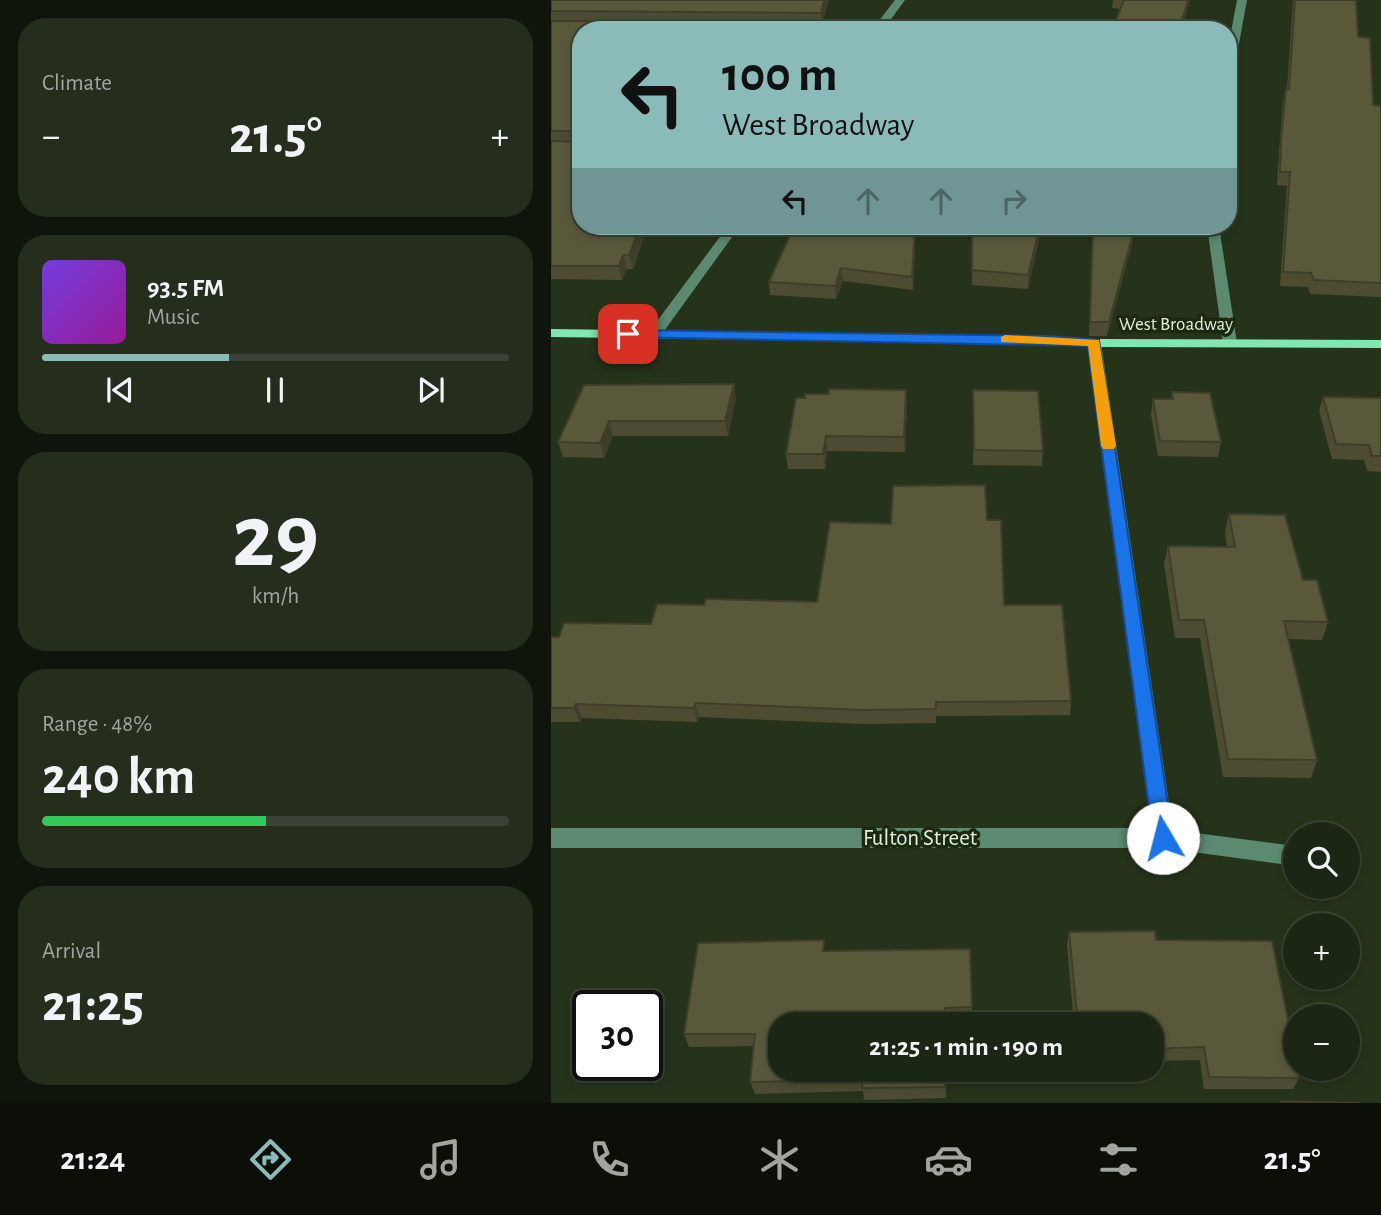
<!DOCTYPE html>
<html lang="en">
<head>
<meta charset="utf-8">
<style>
	body { margin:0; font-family:"Alegreya Sans",sans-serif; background:#252e1d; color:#f1f3f6; height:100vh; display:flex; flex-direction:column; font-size:26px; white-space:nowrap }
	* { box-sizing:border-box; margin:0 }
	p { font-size:23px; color:#a0a5a0 }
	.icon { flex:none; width:38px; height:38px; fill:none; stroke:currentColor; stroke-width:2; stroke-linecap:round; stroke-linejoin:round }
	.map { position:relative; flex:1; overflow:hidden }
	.drawer { display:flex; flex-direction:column; gap:18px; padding:18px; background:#0f150b; width:551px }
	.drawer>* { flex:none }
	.banner { position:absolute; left:21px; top:21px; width:665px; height:214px; border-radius:28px; box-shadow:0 4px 10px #0003,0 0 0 2px #3a4334; background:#8bbbb9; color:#111; overflow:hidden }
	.fabs { position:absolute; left:732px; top:822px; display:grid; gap:14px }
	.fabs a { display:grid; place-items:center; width:77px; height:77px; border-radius:50%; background:#1c2614; box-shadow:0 4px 10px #0003,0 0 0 2px #3a4334; font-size:35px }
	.speed { position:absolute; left:21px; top:990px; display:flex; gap:14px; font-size:35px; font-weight:700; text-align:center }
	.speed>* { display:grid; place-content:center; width:91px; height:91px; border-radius:50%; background:#1c2614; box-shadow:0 4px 10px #0003,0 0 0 2px #3a4334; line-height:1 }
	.speed .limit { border:4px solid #111; border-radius:10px; background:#fff; color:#111 }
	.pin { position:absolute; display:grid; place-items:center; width:60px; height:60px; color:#fff; margin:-30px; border-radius:14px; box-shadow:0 4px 10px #0006 }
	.me { position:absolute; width:77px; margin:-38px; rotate:352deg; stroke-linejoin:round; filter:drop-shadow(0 0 5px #0008) }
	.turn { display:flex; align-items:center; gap:24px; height:147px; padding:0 35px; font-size:32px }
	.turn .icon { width:91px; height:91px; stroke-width:2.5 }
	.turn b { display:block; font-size:49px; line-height:60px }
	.lanes { display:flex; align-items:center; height:66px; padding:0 35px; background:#0003; justify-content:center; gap:35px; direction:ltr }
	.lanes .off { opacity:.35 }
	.big { font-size:52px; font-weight:700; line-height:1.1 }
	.drawer .card { flex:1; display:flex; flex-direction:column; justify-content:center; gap:10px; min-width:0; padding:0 24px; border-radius:28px; background:#252e1d }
	.drawer .dial { align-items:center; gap:0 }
	.dial b { font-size:91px; line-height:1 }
	.song { display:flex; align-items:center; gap:21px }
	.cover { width:84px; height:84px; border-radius:10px; background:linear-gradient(135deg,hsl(260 70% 55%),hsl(300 70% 35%)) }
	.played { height:7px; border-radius:4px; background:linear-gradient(90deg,#8bbbb9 40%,#3a4334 40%) }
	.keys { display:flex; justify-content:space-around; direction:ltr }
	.heat { display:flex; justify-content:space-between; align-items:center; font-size:38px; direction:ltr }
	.charge { height:10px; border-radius:5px; background:linear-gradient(90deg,#34c759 48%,#3a4334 0) }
	.trip { position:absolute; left:217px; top:1012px; width:396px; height:70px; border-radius:28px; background:#1c2614; box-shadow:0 4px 10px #0003,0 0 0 2px #3a4334; font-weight:700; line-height:70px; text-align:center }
	.tabs { display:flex; height:112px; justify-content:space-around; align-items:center; background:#0b0f08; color:#a0a5a0 }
	.tabs .icon { width:49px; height:49px }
	.tabs .active { color:#8bbbb9 }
	.tabs b { font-size:32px; color:#f1f3f6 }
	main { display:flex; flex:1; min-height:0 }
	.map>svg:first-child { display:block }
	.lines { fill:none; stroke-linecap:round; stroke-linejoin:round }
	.minor { fill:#5b8a70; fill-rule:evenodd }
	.major { fill:#80e7b1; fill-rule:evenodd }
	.wall { fill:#4d4c33 }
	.shaded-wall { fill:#3f3e29 }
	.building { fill:#5a583b; stroke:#3f3e29; stroke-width:2 }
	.route { fill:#1a73e8; stroke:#114b97; stroke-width:2 }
	.slow { fill:#f59e0b }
	.labels { text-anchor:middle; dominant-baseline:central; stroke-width:7; stroke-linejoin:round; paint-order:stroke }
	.street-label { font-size:19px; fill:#e4edde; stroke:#1c2911 }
	.near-street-label { font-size:23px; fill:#e4edde; stroke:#1c2911 }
</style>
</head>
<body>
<main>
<section class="drawer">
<div class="card"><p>Climate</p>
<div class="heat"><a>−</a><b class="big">21.5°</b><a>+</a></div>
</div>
<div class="card">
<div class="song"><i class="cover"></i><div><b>93.5 FM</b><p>Music</p></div></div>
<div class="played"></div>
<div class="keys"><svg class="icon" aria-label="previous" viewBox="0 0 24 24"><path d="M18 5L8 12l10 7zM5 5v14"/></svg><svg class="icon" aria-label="pause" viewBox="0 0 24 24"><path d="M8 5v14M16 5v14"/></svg><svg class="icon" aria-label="next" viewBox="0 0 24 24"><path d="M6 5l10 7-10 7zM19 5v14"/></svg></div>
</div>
<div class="card dial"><b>29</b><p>km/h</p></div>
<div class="card"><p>Range · 48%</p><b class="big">240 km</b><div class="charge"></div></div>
<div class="card"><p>Arrival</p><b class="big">21:25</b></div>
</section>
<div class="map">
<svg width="830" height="1103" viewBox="0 0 830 1103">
	<rect width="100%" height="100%" fill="#26331b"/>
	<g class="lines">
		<g class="minor">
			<polygon points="344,0 354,0 332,30 240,29 245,26 323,27"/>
			<polygon points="686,0 696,0 682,76 677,79 677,48"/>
			<polygon points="177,226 189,226 108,338 98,338 98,332"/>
			<polygon points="656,226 668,226 686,343 679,347 672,343"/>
			<polygon points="543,339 550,343 622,830 737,845 744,848 744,862 737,865 612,848 0,848 0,828 600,828 536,343"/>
		</g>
		<polygon class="major" points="0,329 498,336 543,339 830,340 830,348 543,347 498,344 0,337"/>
	</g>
	<g class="wall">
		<polygon points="0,0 278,0 271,24 30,30 30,226 97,226 82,269 76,269 71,280 0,279"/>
		<polygon points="562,0 639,0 630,30 561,30 570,9 561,8"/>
		<polygon points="742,0 805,0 807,37 822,105 830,106 830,297 759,294 757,287 729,286 736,186 726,185 728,152 732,101 735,89 736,89"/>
		<polygon points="243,226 365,226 362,290 292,281 285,299 219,295 218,282"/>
		<polygon points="420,226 490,231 477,289 421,285"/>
		<polygon points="542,226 586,226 556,336 538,336"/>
		<polygon points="33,385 185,399 177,436 62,436 53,458 12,457 7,442"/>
		<polygon points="355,390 356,404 354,452 276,451 274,469 237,469 235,454 254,398 278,394"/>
		<polygon points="422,390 492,451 491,466 422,465"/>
		<polygon points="621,392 670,442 667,457 607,456 600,414 602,399 620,399"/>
		<polygon points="772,397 830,398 830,472 816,471 813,460 781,459 768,411"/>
		<polygon points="678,514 752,580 777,622 771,640 737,639 766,760 760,778 672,777 649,638 624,638 613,564 617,546 676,547 674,532"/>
		<polygon points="436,520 453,605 520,701 519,715 385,716 385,723 314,724 148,717 146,722 31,718 29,722 0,722 0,637 8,637 100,624 153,605 266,602 340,524"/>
		<polygon points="518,932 605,940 748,1078 742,1089 653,1089 649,1060 600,1061 600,1024 523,1024 516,945"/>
		<polygon points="275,951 421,1007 421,1020 395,1021 395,1098 313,1100 312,1091 204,1094 199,1082 203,1046 138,1047 133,1034"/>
	</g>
	<g class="shaded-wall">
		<polygon points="273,0 278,0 271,24 270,13"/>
		<polygon points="637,0 639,0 630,30 628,30"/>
		<polygon points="89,226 97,226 82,269 78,255"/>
		<polygon points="364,226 365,226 362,290 361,277"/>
		<polygon points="489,226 490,226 490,231 477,289 477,275"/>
		<polygon points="584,226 586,226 556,336 558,322"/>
		<polygon points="72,255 76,269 71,280 68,266"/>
		<polygon points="290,268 292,281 285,299 284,286"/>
		<polygon points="183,384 185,399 177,436 174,421"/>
		<polygon points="355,390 356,404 354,452 353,437"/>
		<polygon points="58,421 62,436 53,458 49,443"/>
		<polygon points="275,436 276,451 274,469 272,454"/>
		<polygon points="144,703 148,717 146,722 143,708"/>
		<polygon points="25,704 31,718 29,722 23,708"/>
	</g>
	<g class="building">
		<polygon points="0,0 273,0 270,13 0,11"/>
		<polygon points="573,0 637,0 628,30 561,30"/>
		<polygon points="744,0 805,0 807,37 819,38 822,105 830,106 830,283 763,280 760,273 732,272 739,172 729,172 730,139 735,89 738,89"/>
		<polygon points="0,21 267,21 265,30 30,30 30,226 89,226 78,255 72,255 68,266 0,266 0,141 27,142 29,139 27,131 0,131"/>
		<polygon points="243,226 364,226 361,277 290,268 284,286 218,282"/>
		<polygon points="421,226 489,226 477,275 421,270"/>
		<polygon points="542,226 584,226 558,322 539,322"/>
		<polygon points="183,384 174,421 58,421 49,443 7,442 33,385"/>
		<polygon points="278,389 355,390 353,437 275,436 272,454 235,454 245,398 254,398 254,394 278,394"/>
		<polygon points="422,390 487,391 492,451 423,450"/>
		<polygon points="621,392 659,393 670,442 609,441 602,399 622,399"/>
		<polygon points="772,397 830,398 830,456 821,456 818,445 785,444"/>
		<polygon points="434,485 436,520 450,520 453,605 511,605 520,701 385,702 385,709 313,710 144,703 143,708 25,704 23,708 0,708 0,637 8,637 13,623 100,624 106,604 153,605 155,599 266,602 279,522 340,524 342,486"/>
		<polygon points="678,514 734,515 752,580 766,580 777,622 733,621 766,760 677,759 653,620 628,620 617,546 684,547"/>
		<polygon points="604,931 605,940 721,941 744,1055 744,1069 747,1069 748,1078 658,1077 653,1047 600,1049 600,1024 527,1024 518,932"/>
		<polygon points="273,940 272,951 419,949 421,1007 394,1008 394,1024 229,1024 229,1069 394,1069 394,1087 311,1088 311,1080 199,1082 204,1034 133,1034 147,943"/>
		<polygon points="730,1101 809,1103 731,1103"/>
	</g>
	<polygon class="route" points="77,330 498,336 548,340 622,838 619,844 612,847 605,844 602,838 537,346 73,337 71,334"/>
	<polygon class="slow" points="454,335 548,340 565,446 563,449 552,449 550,446 537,346 450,342 450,337"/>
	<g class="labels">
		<g class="street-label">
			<text x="625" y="324">West Broadway</text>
		</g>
		<g class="near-street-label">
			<text x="369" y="838">Fulton Street</text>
		</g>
	</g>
</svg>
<div class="fabs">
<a><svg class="icon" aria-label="search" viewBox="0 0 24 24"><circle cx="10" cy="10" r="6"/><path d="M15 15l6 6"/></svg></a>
<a>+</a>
<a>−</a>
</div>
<div class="speed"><div class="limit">30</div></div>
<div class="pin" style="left:77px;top:334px;background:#d93025"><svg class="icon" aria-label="arrive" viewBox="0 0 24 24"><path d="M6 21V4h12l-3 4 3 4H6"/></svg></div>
<svg class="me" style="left:612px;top:838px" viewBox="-20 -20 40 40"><circle r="19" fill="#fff"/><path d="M0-13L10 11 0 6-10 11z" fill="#1a73e8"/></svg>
<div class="trip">21:25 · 1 min · 190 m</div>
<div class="banner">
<div class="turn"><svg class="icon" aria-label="left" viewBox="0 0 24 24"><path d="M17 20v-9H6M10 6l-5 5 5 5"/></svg><div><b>100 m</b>West Broadway</div></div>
<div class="lanes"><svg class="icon" aria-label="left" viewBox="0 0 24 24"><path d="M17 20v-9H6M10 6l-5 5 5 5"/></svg><svg class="icon off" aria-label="ahead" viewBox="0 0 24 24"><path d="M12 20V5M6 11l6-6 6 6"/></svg><svg class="icon off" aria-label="ahead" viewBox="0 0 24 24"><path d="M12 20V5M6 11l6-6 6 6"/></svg><svg class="icon off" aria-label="right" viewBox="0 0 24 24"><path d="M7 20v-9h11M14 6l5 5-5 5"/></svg></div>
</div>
</div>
</main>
<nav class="tabs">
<b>21:24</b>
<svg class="icon active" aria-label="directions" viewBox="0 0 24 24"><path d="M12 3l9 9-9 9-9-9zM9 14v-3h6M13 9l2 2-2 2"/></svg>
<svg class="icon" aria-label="music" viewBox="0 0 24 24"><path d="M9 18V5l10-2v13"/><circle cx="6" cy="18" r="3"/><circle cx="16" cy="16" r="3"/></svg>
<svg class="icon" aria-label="phone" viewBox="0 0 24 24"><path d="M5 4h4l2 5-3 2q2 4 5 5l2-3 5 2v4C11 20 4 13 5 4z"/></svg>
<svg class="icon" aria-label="climate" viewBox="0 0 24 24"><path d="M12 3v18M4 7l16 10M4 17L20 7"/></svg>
<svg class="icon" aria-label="car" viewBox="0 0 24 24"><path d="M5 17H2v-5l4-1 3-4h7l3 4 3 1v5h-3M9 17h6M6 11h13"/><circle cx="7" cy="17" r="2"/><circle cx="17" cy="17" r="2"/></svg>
<svg class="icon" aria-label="filters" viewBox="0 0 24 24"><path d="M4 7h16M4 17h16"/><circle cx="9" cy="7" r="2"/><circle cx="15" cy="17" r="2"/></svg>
<b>21.5°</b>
</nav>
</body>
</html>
